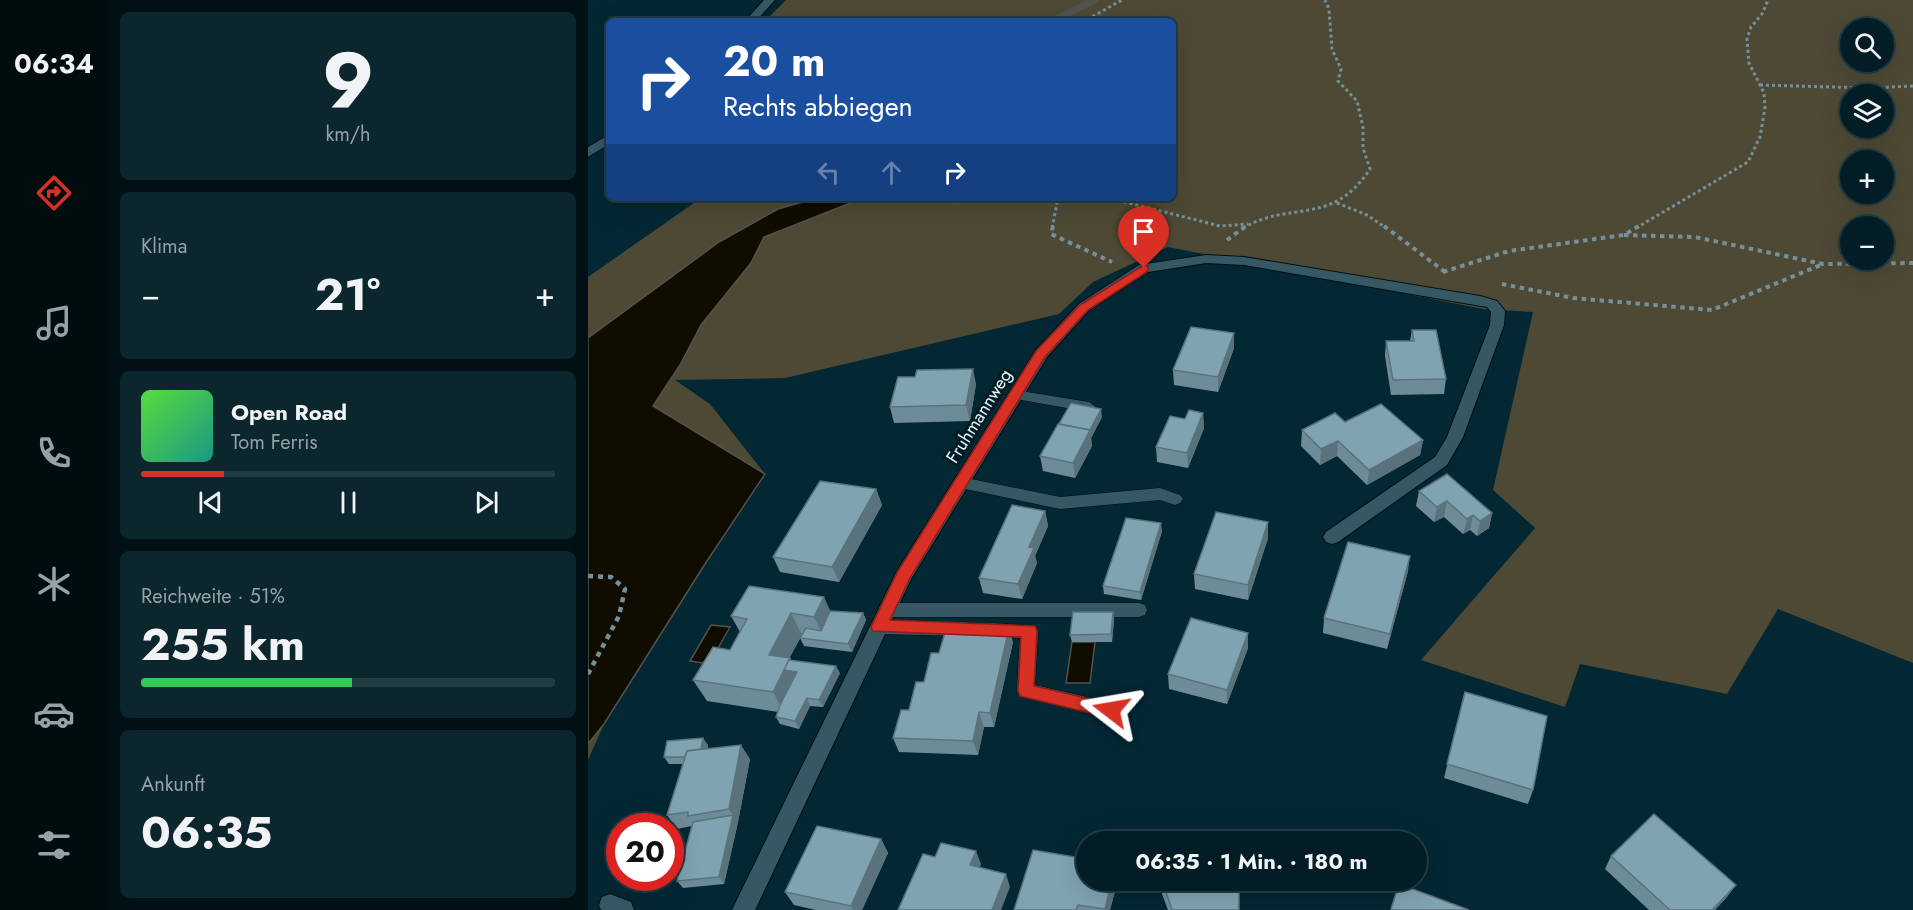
<!DOCTYPE html>
<html lang="de">
<head>
<meta charset="utf-8">
<style>
	body { margin:0; font-family:Jost,sans-serif; background:#0c262e; color:#f1f3f6; height:100vh; display:flex; flex-direction:column; font-size:22px; white-space:nowrap }
	* { box-sizing:border-box; margin:0 }
	p { font-size:20px; color:#96a2a7 }
	.icon { flex:none; width:33px; height:33px; fill:none; stroke:currentColor; stroke-width:2; stroke-linecap:round; stroke-linejoin:round }
	.map { position:relative; flex:1; overflow:hidden }
	.drawer { display:flex; flex-direction:column; gap:12px; padding:12px; background:#011015; width:480px }
	.drawer>* { flex:none }
	.top-card { position:absolute; left:18px; top:18px; width:570px; height:183px; border-radius:9px; box-shadow:0 6px 24px #0002,0 0 0 2px #233b43; background:#1a4fa0; color:#fff; overflow:hidden }
	.tools { position:absolute; left:1252px; top:18px; display:grid; gap:12px }
	.tools a { display:grid; place-items:center; width:54px; height:54px; border-radius:50%; background:#021d26; box-shadow:0 6px 24px #0002,0 0 0 2px #233b43; font-size:30px }
	.speed { position:absolute; left:18px; top:813px; display:flex; gap:12px; font-size:30px; font-weight:700; text-align:center }
	.speed>* { display:grid; place-content:center; width:78px; height:78px; border-radius:50%; background:#021d26; box-shadow:0 6px 24px #0002,0 0 0 2px #233b43; line-height:1 }
	.speed .limit { border:9px solid #d22; background:#fff; color:#111 }
	.pin { position:absolute; display:grid; place-items:center; width:51px; height:51px; color:#fff; margin:-62px -26px; border-radius:50% 50% 50% 0; rotate:-45deg; box-shadow:0 0 6px #0007 }
	.pin .icon { rotate:45deg }
	.me { position:absolute; width:66px; margin:-33px; rotate:284deg; stroke-linejoin:round; filter:drop-shadow(0 0 4px #0008) }
	.turn { display:flex; align-items:center; gap:21px; height:126px; padding:0 18px; font-size:27px }
	.turn .icon { width:78px; height:78px; stroke-width:2.5 }
	.turn b { display:block; font-size:42px; line-height:51px }
	.lanes { display:flex; align-items:center; height:57px; padding:0 18px; background:#0003; justify-content:center; gap:30px; direction:ltr }
	.lanes .off { opacity:.35 }
	.big { font-size:45px; font-weight:700; line-height:1.1 }
	.drawer .card { flex:1; display:flex; flex-direction:column; justify-content:center; gap:9px; min-width:0; padding:0 21px; border-radius:9px; background:#0c262e }
	.drawer .dial { align-items:center; gap:0 }
	.dial b { font-size:78px; line-height:1 }
	.song { display:flex; align-items:center; gap:18px }
	.cover { width:72px; height:72px; border-radius:9px; background:linear-gradient(135deg,hsl(110 70% 55%),hsl(170 70% 35%)) }
	.played { height:6px; border-radius:3px; background:linear-gradient(90deg,#d93025 20%,#233b43 20%) }
	.keys { display:flex; justify-content:space-around; direction:ltr }
	.heat { display:flex; justify-content:space-between; align-items:center; font-size:33px; direction:ltr }
	.charge { height:9px; border-radius:4px; background:linear-gradient(90deg,#34c759 51%,#233b43 0) }
	.trip { position:absolute; left:488px; top:831px; width:351px; height:60px; border-radius:30px; background:#021d26; box-shadow:0 6px 24px #0002,0 0 0 2px #233b43; font-weight:700; line-height:60px; text-align:center }
	main { display:flex; flex:1; min-height:0 }
	.menu { display:flex; flex-direction:column; width:108px; justify-content:space-around; align-items:center; background:#010c0f; color:#96a2a7 }
	.menu .icon { width:42px; height:42px }
	.menu .on { color:#d93025 }
	.menu b { font-size:27px; color:#f1f3f6 }
	.map>svg:first-child { display:block }
	.green { fill:#4d4935; fill-rule:evenodd }
	.water { fill:#110c00; stroke:#52534c; stroke-width:1.5 }
	.lines { fill:none; stroke-linecap:round; stroke-linejoin:round }
	.stream { stroke:#52534c; stroke-width:7 }
	.service-casing { stroke:#000f17; stroke-width:1 }
	.minor-casing { stroke:#000f17; stroke-width:2 }
	.path-far2 { stroke:#769099; stroke-width:3; stroke-dasharray:3 3; stroke-linecap:butt }
	.path-far1 { stroke:#769099; stroke-width:4; stroke-dasharray:4.5 4.5; stroke-linecap:butt }
	.path { stroke:#769099; stroke-width:4.5; stroke-dasharray:5 5; stroke-linecap:butt }
	.service { fill:#365865; fill-rule:evenodd }
	.minor { fill:#365865; fill-rule:evenodd }
	.wall { fill:#6e8c98 }
	.shaded-wall { fill:#5a727c }
	.building { fill:#80a3b1; stroke:#5a727c; stroke-width:1.5 }
	.route { fill:#d93025; stroke:#8d1f18; stroke-width:1.5 }
	.labels { text-anchor:middle; dominant-baseline:central; stroke-width:6; stroke-linejoin:round; paint-order:stroke }
	.street-label { font-size:18px; fill:#e9f8fe; stroke:#031d25 }
</style>
</head>
<body>
<main>
<nav class="menu">
<b>06:34</b>
<svg class="icon on" aria-label="directions" viewBox="0 0 24 24"><path d="M12 3l9 9-9 9-9-9zM9 14v-3h6M13 9l2 2-2 2"/></svg>
<svg class="icon" aria-label="music" viewBox="0 0 24 24"><path d="M9 18V5l10-2v13"/><circle cx="6" cy="18" r="3"/><circle cx="16" cy="16" r="3"/></svg>
<svg class="icon" aria-label="phone" viewBox="0 0 24 24"><path d="M5 4h4l2 5-3 2q2 4 5 5l2-3 5 2v4C11 20 4 13 5 4z"/></svg>
<svg class="icon" aria-label="climate" viewBox="0 0 24 24"><path d="M12 3v18M4 7l16 10M4 17L20 7"/></svg>
<svg class="icon" aria-label="car" viewBox="0 0 24 24"><path d="M5 17H2v-5l4-1 3-4h7l3 4 3 1v5h-3M9 17h6M6 11h13"/><circle cx="7" cy="17" r="2"/><circle cx="17" cy="17" r="2"/></svg>
<svg class="icon" aria-label="filters" viewBox="0 0 24 24"><path d="M4 7h16M4 17h16"/><circle cx="9" cy="7" r="2"/><circle cx="15" cy="17" r="2"/></svg>
</nav>
<section class="drawer">
<div class="card dial"><b>9</b><p>km/h</p></div>
<div class="card"><p>Klima</p>
<div class="heat"><a>−</a><b class="big">21°</b><a>+</a></div>
</div>
<div class="card">
<div class="song"><i class="cover"></i><div><b>Open Road</b><p>Tom Ferris</p></div></div>
<div class="played"></div>
<div class="keys"><svg class="icon" aria-label="previous" viewBox="0 0 24 24"><path d="M18 5L8 12l10 7zM5 5v14"/></svg><svg class="icon" aria-label="pause" viewBox="0 0 24 24"><path d="M8 5v14M16 5v14"/></svg><svg class="icon" aria-label="next" viewBox="0 0 24 24"><path d="M6 5l10 7-10 7zM19 5v14"/></svg></div>
</div>
<div class="card"><p>Reichweite · 51%</p><b class="big">255 km</b><div class="charge"></div></div>
<div class="card"><p>Ankunft</p><b class="big">06:35</b></div>
</section>
<div class="map">
<svg width="1325" height="910" viewBox="0 0 1325 910">
	<rect width="100%" height="100%" fill="#032733"/>
	<path class="green" d="M198 0H1325V663L1190 609 1139 694 992 664 977 707 833 660 947 528 905 490 945 312 895 309 580 247 505 282 471 314 197 378 87 380 122 404 177 474 117 564 16 724 0 760V277L113 198H585V21H177ZM1263 28H1296V62H1263ZM1263 94H1296V128H1263ZM1263 160H1296V194H1263ZM1263 226H1296V260H1263Z"/>
	<g class="water">
		<polygon points="229,198 275,198 176,237 163,263 113,325 92,365 65,406 177,474 117,564 16,724 0,744 0,338 131,242 190,209"/>
		<polygon points="123,625 142,627 121,664 102,661"/>
		<polygon points="484,642 507,642 502,683 478,683"/>
	</g>
	<g class="lines">
		<g class="stream">
			<polyline points="465,21 507,0"/>
			<polyline points="354,198 370,201 375,198"/>
		</g>
		<defs>
			<g id="service">
				<polygon points="427,390 501,402 508,407 501,412 422,398 420,395 422,392"/>
				<polygon points="373,477 472,497 572,488 592,495 595,499 592,503 587,505 572,500 472,509 368,487 365,483 368,479"/>
				<polygon points="299,603 551,603 557,605 559,610 557,615 551,617 299,617 293,615 291,610 293,605"/>
				<polygon points="291,620 378,622 384,624 387,629 384,634 378,636 291,634 285,632 282,627 285,622"/>
				<polygon points="402,623 447,626 450,631 447,685 529,704 532,710 529,716 523,718 432,696 429,691 432,638 396,635 393,630 396,625"/>
			</g>
			<g id="minor">
				<polygon points="176,0 187,0 168,21 157,21"/>
				<polygon points="21,135 21,144 0,157 0,147"/>
				<polygon points="618,255 656,257 892,296 909,301 917,311 916,325 875,437 859,465 750,542 744,544 738,542 735,537 738,532 847,457 859,437 902,325 903,312 899,307 656,265 618,263 560,272 501,310 459,357 323,579 167,910 144,910 309,571 448,350 491,304 551,265"/>
				<polygon points="22,894 43,902 46,910 13,910 11,905 14,897"/>
			</g>
		</defs>
		<use href="#service" class="service-casing"/>
		<use href="#minor" class="minor-casing"/>
		<g class="path-far2">
			<polyline points="502,21 502,18 534,0"/>
			<polyline points="1172,85 1282,88 1325,86"/>
			<polyline points="512,198 533,201 632,226 660,224"/>
			<polyline points="749,203 779,215 798,228"/>
			<polyline points="464,228 470,198"/>
			<path d="M655 228C703 200 744 227 782 169L775 148V127L769 101 750 81 753 69 744 49 741 9 737 0"/>
			<polyline points="1048,228 1160,162 1172,137 1177,108 1176,93 1161,63 1159,39 1163,27 1174,14 1180,0"/>
		</g>
		<g class="path-far1">
			<polyline points="465,226 463,234 524,262"/>
			<polyline points="796,226 857,272"/>
			<polyline points="1036,235 1107,237 1235,264 1325,263"/>
			<polyline points="639,240 658,226"/>
			<polyline points="855,272 921,251 1036,235 1051,226"/>
			<polyline points="914,284 985,298 1124,310 1235,264"/>
		</g>
		<polyline class="path" points="0,576 23,577 37,589 31,616 0,674"/>
		<use href="#service" class="service"/>
		<use href="#minor" class="minor"/>
	</g>
	<g class="wall">
		<polygon points="824,330 858,379 856,394 803,395 797,356 798,341 822,341"/>
		<polygon points="646,348 630,392 586,385 585,370"/>
		<polygon points="327,377 388,384 382,421 306,423 302,407"/>
		<polygon points="615,413 616,428 600,468 569,462 568,447"/>
		<polygon points="514,417 503,438 504,446 487,478 455,471 452,456"/>
		<polygon points="757,422 835,440 832,455 779,485 749,456 732,465 713,446 714,430"/>
		<polygon points="288,489 294,505 251,582 192,572 185,557"/>
		<polygon points="831,491 904,513 901,528 889,536 882,530 875,534 856,517 846,522 828,506"/>
		<polygon points="457,511 460,526 447,556 449,563 434,599 395,593 391,578"/>
		<polygon points="574,531 553,600 516,594 515,586"/>
		<polygon points="680,538 660,600 607,589 606,574"/>
		<polygon points="820,571 799,649 735,633 736,618"/>
		<polygon points="242,611 275,613 278,620 264,652 216,646 212,638 214,635 201,658 203,660 252,673 235,707 222,706 211,729 192,724 188,717 190,712 119,701 105,680 142,650 152,632 143,616"/>
		<polygon points="525,612 526,620 524,642 484,642 482,635"/>
		<polygon points="425,642 406,727 396,727 390,755 311,752 305,738 351,653"/>
		<polygon points="660,648 639,704 581,689 580,674"/>
		<polygon points="877,692 945,790 940,804 856,778"/>
		<polygon points="120,745 119,749 162,759 150,822 136,884 95,888 89,881 104,826 89,829 79,815 95,764 81,764 76,757"/>
		<polygon points="293,839 300,853 274,910 228,910 206,905 197,892"/>
		<polygon points="1023,856 1148,885 1138,898 1127,910 1061,910 1017,869"/>
		<polygon points="498,880 530,880 522,910 426,910"/>
		<polygon points="572,880 633,880 636,889 651,910 580,910 574,894"/>
	</g>
	<g class="shaded-wall">
		<polygon points="646,333 646,348 630,392 630,377"/>
		<polygon points="385,369 388,384 382,421 378,405"/>
		<polygon points="513,409 514,417 503,438 504,446 487,478 485,463"/>
		<polygon points="615,413 616,428 600,468 599,453"/>
		<polygon points="835,440 832,455 779,485 781,470"/>
		<polygon points="750,441 749,456 732,465 733,449"/>
		<polygon points="288,489 294,505 251,582 244,567"/>
		<polygon points="859,501 856,517 846,522 849,507"/>
		<polygon points="457,511 460,526 447,556 449,563 434,599 430,584 441,547"/>
		<polygon points="904,513 901,528 889,536 892,521"/>
		<polygon points="885,515 882,530 875,534 879,519"/>
		<polygon points="680,522 680,538 660,600 660,585"/>
		<polygon points="573,523 574,531 553,600 552,592"/>
		<polygon points="822,556 820,571 799,649 802,634"/>
		<polygon points="236,597 246,619 236,638 226,617"/>
		<polygon points="525,612 526,620 524,642 523,634"/>
		<polygon points="203,613 214,635 195,670 181,655"/>
		<polygon points="275,613 278,620 264,652 260,644"/>
		<polygon points="421,628 425,642 406,727 402,713"/>
		<polygon points="660,633 660,648 639,704 639,690"/>
		<polygon points="202,658 213,679 196,713 185,692"/>
		<polygon points="248,666 252,673 235,707 231,700"/>
		<polygon points="219,698 222,706 211,729 207,721"/>
		<polygon points="391,712 396,727 390,755 385,741"/>
		<polygon points="115,738 120,745 117,764 112,757"/>
		<polygon points="153,745 162,759 150,822 136,884 131,877 145,815 141,809"/>
		<polygon points="293,839 300,853 274,910 265,910 263,906"/>
		<polygon points="388,851 393,864 387,879 382,865"/>
		<polygon points="418,874 422,887 413,910 404,910"/>
		<polygon points="524,880 530,880 522,910 517,910"/>
		<polygon points="1148,885 1138,898 1127,910 1124,910"/>
	</g>
	<g class="building">
		<polygon points="603,327 646,333 630,377 585,370"/>
		<polygon points="824,330 848,330 858,379 805,380 798,341 826,341"/>
		<polygon points="385,369 378,405 302,407 310,377 327,377 329,370"/>
		<polygon points="483,403 513,409 502,430 471,424"/>
		<polygon points="793,404 835,440 781,470 750,441 733,449 714,430 747,413 757,422"/>
		<polygon points="601,410 615,413 599,453 568,447 582,416 597,419"/>
		<polygon points="470,424 502,430 485,463 452,456"/>
		<polygon points="859,474 904,513 892,521 885,515 879,519 859,501 849,507 831,491"/>
		<polygon points="232,481 288,489 244,567 185,557"/>
		<polygon points="424,505 457,511 441,547 446,548 430,584 391,578"/>
		<polygon points="628,512 680,522 660,585 606,574"/>
		<polygon points="538,518 573,523 552,592 515,586"/>
		<polygon points="760,542 822,556 802,634 736,618"/>
		<polygon points="161,586 236,597 226,617 203,613 181,655 202,658 185,692 105,680 125,647 142,650 159,619 143,616"/>
		<polygon points="242,611 275,613 260,644 212,638 218,628 233,631"/>
		<polygon points="485,612 525,612 523,634 482,635"/>
		<polygon points="603,618 660,633 639,690 580,674"/>
		<polygon points="359,626 421,628 402,713 391,712 385,741 305,738 313,710 321,710 328,682 336,682 343,653 351,653"/>
		<polygon points="201,660 248,666 231,700 219,698 207,721 188,717 192,705 209,672 196,670"/>
		<polygon points="877,692 959,716 945,790 859,764"/>
		<polygon points="115,738 113,749 99,751 97,757 76,757 79,741"/>
		<polygon points="153,745 141,809 100,816 100,812 79,815 99,751"/>
		<polygon points="1066,814 1148,885 1124,910 1082,910 1023,856"/>
		<polygon points="145,815 131,877 89,881 105,822"/>
		<polygon points="229,826 293,839 263,906 197,892"/>
		<polygon points="353,843 388,851 382,865 418,874 404,910 310,910 335,854 347,857"/>
		<polygon points="445,850 498,859 498,880 524,880 517,909 490,905 488,910 426,910"/>
		<polygon points="574,880 633,880 636,889 651,884 651,910 584,910"/>
		<polygon points="811,884 881,910 806,910 803,909"/>
	</g>
	<polygon class="route" points="556,265 560,266 560,271 500,310 457,357 322,578 302,620 447,626 449,631 446,686 528,705 531,710 528,716 523,718 432,696 430,691 433,637 285,631 283,627 310,571 448,351 492,305"/>
	<g class="labels">
		<g class="street-label">
			<text transform="translate(391 416) rotate(-58)">Fruhmannweg</text>
		</g>
	</g>
</svg>
<div class="tools">
<a><svg class="icon" aria-label="search" viewBox="0 0 24 24"><circle cx="10" cy="10" r="6"/><path d="M15 15l6 6"/></svg></a>
<a><svg class="icon" aria-label="layers" viewBox="0 0 24 24"><path d="M12 4l9 5-9 5-9-5zM3 14l9 5 9-5"/></svg></a>
<a>+</a>
<a>−</a>
</div>
<div class="speed"><div class="limit">20</div></div>
<div class="pin" style="left:556px;top:268px;background:#d93025"><svg class="icon" aria-label="arrive" viewBox="0 0 24 24"><path d="M6 21V4h12l-3 4 3 4H6"/></svg></div>
<svg class="me" style="left:523px;top:710px" viewBox="-20 -20 40 40"><path d="M0-17L14 15 0 8-14 15z" fill="#d93025" stroke="#fff" stroke-width="4"/></svg>
<div class="trip">06:35 · 1 Min. · 180 m</div>
<div class="top-card">
<div class="turn"><svg class="icon" aria-label="right" viewBox="0 0 24 24"><path d="M7 20v-9h11M14 6l5 5-5 5"/></svg><div><b>20 m</b>Rechts abbiegen</div></div>
<div class="lanes"><svg class="icon off" aria-label="left" viewBox="0 0 24 24"><path d="M17 20v-9H6M10 6l-5 5 5 5"/></svg><svg class="icon off" aria-label="ahead" viewBox="0 0 24 24"><path d="M12 20V5M6 11l6-6 6 6"/></svg><svg class="icon" aria-label="right" viewBox="0 0 24 24"><path d="M7 20v-9h11M14 6l5 5-5 5"/></svg></div>
</div>
</div>
</main>
</body>
</html>
